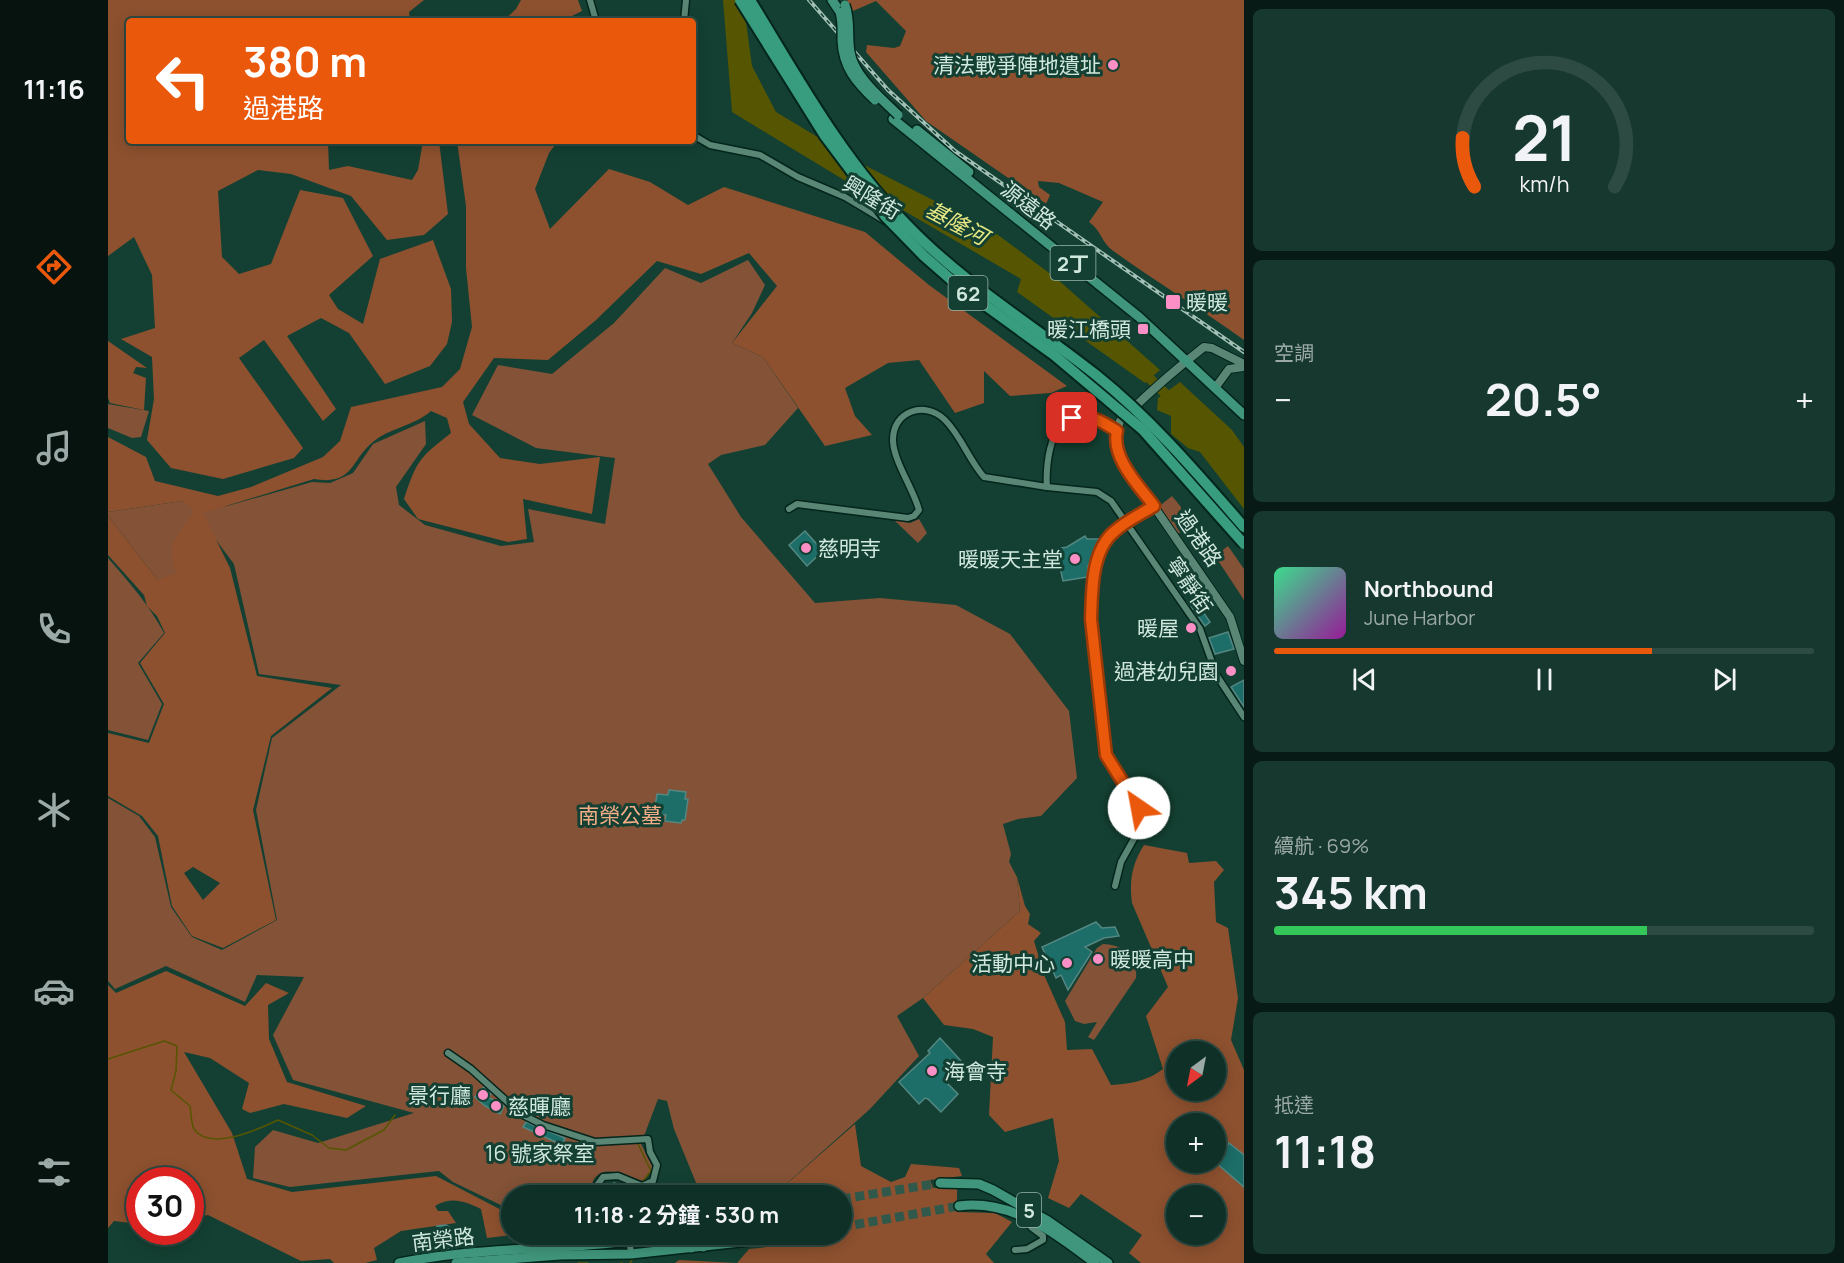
<!DOCTYPE html>
<html lang="zh-TW">
<head>
<meta charset="utf-8">
<style>
	body { margin:0; font-family:Manrope,"Noto Sans TC",sans-serif; background:#17382e; color:#f1f3f6; height:100vh; display:flex; flex-direction:column; font-size:22px; white-space:nowrap }
	* { box-sizing:border-box; margin:0 }
	p { font-size:20px; color:#9ba9a7 }
	.icon { flex:none; width:33px; height:33px; fill:none; stroke:currentColor; stroke-width:2; stroke-linecap:round; stroke-linejoin:round }
	.map { position:relative; flex:1; overflow:hidden }
	.details { display:flex; flex-direction:column; gap:9px; padding:9px; background:#081a15; width:600px }
	.details>* { flex:none }
	.top-card { position:absolute; left:18px; top:18px; width:570px; height:126px; border-radius:6px; box-shadow:0 3px 15px #0003,0 0 0 2px #2e4b43; background:#ea580c; color:#fff; overflow:hidden }
	.needle { width:39px; rotate:212deg }
	.buttons { position:absolute; left:1058px; top:1041px; display:grid; gap:12px }
	.buttons a { display:grid; place-items:center; width:60px; height:60px; border-radius:50%; background:#0e3026; box-shadow:0 3px 15px #0003,0 0 0 2px #2e4b43; font-size:30px }
	.speed { position:absolute; left:18px; top:1167px; display:flex; gap:12px; font-size:30px; font-weight:700; text-align:center }
	.speed>* { display:grid; place-content:center; width:78px; height:78px; border-radius:50%; background:#0e3026; box-shadow:0 3px 15px #0003,0 0 0 2px #2e4b43; line-height:1 }
	.speed .limit { border:9px solid #d22; background:#fff; color:#111 }
	.pin { position:absolute; display:grid; place-items:center; width:51px; height:51px; color:#fff; margin:-26px; border-radius:12px; box-shadow:0 3px 9px #0006 }
	.me { position:absolute; width:66px; margin:-33px; rotate:327deg; stroke-linejoin:round; filter:drop-shadow(0 0 4px #0008) }
	.turn { display:flex; align-items:center; gap:21px; height:126px; padding:0 18px; font-size:27px }
	.turn .icon { width:78px; height:78px; stroke-width:2.5 }
	.turn b { display:block; font-size:42px; line-height:51px }
	.big { font-size:45px; font-weight:700; line-height:1.1 }
	.details .widget { flex:1; display:flex; flex-direction:column; justify-content:center; gap:9px; min-width:0; padding:0 21px; border-radius:9px; background:#17382e }
	.details .dial { align-items:center; gap:0 }
	.dial svg { height:156px; overflow:visible; fill:none; stroke:#2e4b43; stroke-width:7; stroke-linecap:round; text-anchor:middle }
	.dial text { fill:#f1f3f6; stroke:none }
	.song { display:flex; align-items:center; gap:18px }
	.cover { width:72px; height:72px; border-radius:9px; background:linear-gradient(135deg,hsl(150 70% 55%),hsl(300 70% 35%)) }
	.played { height:6px; border-radius:3px; background:linear-gradient(90deg,#ea580c 70%,#2e4b43 70%) }
	.keys { display:flex; justify-content:space-around; direction:ltr }
	.heat { display:flex; justify-content:space-between; align-items:center; font-size:33px; direction:ltr }
	.charge { height:9px; border-radius:4px; background:linear-gradient(90deg,#34c759 69%,#2e4b43 0) }
	.trip { position:absolute; left:393px; top:1185px; width:351px; height:60px; border-radius:30px; background:#0e3026; box-shadow:0 3px 15px #0003,0 0 0 2px #2e4b43; font-weight:700; line-height:60px; text-align:center }
	main { display:flex; flex:1; min-height:0 }
	.tabs { display:flex; flex-direction:column; width:108px; justify-content:space-around; align-items:center; background:#06130f; color:#9ba9a7 }
	.tabs .icon { width:42px; height:42px }
	.tabs .selected { color:#ea580c }
	.tabs b { font-size:27px; color:#f1f3f6 }
	.map>svg:first-child { display:block }
	.green { fill:#835237 }
	.forest { fill:#8d512f; fill-rule:evenodd }
	.water { fill:#565502 }
	.lines { fill:none; stroke-linecap:round; stroke-linejoin:round }
	.stream { stroke:#565502; stroke-width:1.5 }
	.river { stroke:#565502; stroke-width:10 }
	.building { fill:#1d6d68; stroke:#548782; stroke-width:1.5 }
	.primary-tunnel { stroke:#30594c; stroke-width:9; stroke-dasharray:9 4.5; stroke-linecap:butt }
	.minor-casing { stroke:#03251b; stroke-width:9 }
	.tertiary-casing { stroke:#03251b; stroke-width:10 }
	.primary-casing { stroke:#03251b; stroke-width:12 }
	.minor { stroke:#5a8675; stroke-width:6 }
	.tertiary { stroke:#5a8675; stroke-width:8 }
	.primary { stroke:#40967c; stroke-width:9 }
	.rail-casing { stroke:#a3c0b6; stroke-width:4 }
	.rail { stroke:#134032; stroke-width:1.5; stroke-dasharray:4.5; stroke-linecap:butt }
	.primary-bridge-casing { stroke:#03251b; stroke-width:12; stroke-linecap:butt }
	.trunk-bridge-casing { stroke:#03251b; stroke-width:14; stroke-linecap:butt }
	.primary-bridge { stroke:#40967c; stroke-width:9 }
	.trunk-bridge { stroke:#389c7e; stroke-width:10 }
	.route-casing { stroke:#983908; stroke-width:15 }
	.route { stroke:#ea580c; stroke-width:10 }
	.poi-dot { fill:#fb8fc6; stroke:#134032; stroke-width:2 }
	.labels { text-anchor:middle; dominant-baseline:central; stroke-width:6; stroke-linejoin:round; paint-order:stroke }
	.shield { fill:#134032; stroke:#98b6ab; stroke-width:1.5 }
	.shield-label { font-size:20px; font-weight:bold; fill:#d1e8df }
	.poi-label { font-size:21px; fill:#d1e8df; stroke:#134032; text-anchor:end }
	.street-label { font-size:21px; fill:#d1e8df; stroke:#134032 }
	.park-label { font-size:21px; fill:#f5ad87; stroke:#134032 }
	.water-label { font-size:22px; font-style:italic; fill:#e8e984; stroke:#134032 }
</style>
</head>
<body>
<main>
<nav class="tabs">
<b>11:16</b>
<svg class="icon selected" aria-label="directions" viewBox="0 0 24 24"><path d="M12 3l9 9-9 9-9-9zM9 14v-3h6M13 9l2 2-2 2"/></svg>
<svg class="icon" aria-label="music" viewBox="0 0 24 24"><path d="M9 18V5l10-2v13"/><circle cx="6" cy="18" r="3"/><circle cx="16" cy="16" r="3"/></svg>
<svg class="icon" aria-label="phone" viewBox="0 0 24 24"><path d="M5 4h4l2 5-3 2q2 4 5 5l2-3 5 2v4C11 20 4 13 5 4z"/></svg>
<svg class="icon" aria-label="climate" viewBox="0 0 24 24"><path d="M12 3v18M4 7l16 10M4 17L20 7"/></svg>
<svg class="icon" aria-label="car" viewBox="0 0 24 24"><path d="M5 17H2v-5l4-1 3-4h7l3 4 3 1v5h-3M9 17h6M6 11h13"/><circle cx="7" cy="17" r="2"/><circle cx="17" cy="17" r="2"/></svg>
<svg class="icon" aria-label="filters" viewBox="0 0 24 24"><path d="M4 7h16M4 17h16"/><circle cx="9" cy="7" r="2"/><circle cx="15" cy="17" r="2"/></svg>
</nav>
<div class="map">
<svg width="1136" height="1263" viewBox="0 0 1136 1263">
	<rect width="100%" height="100%" fill="#134032"/>
	<g class="green">
		<path d="M640 260 657 285 644 313 624 343 655 357 690 408 657 445 613 455 600 464 633 517 707 603 772 598 848 605 902 634 961 711 969 778 933 816 910 819 895 824 903 854 901 862 909 877 912 911 815 998 789 1016 811 1056 762 1109 667 1194 593 1195 566 1129 559 1101 550 1099 533 1144 545 1168 536 1181C521 1178 495 1161 485 1181 483 1186 483 1191 485 1195L404 1196 403 1210 345 1182 331 1171 182 1187 145 1178 147 1147 165 1130 210 1143 306 1113 185 1080 165 1035 196 977 149 975 137 1002 58 966 7 989 0 981V798L31 816 47 837 63 907 84 937 114 950 169 920 148 810 164 738 233 685 151 674 126 564 96 524 59 588 50 580 0 516V512L74 501 85 509 119 506 204 482 222 483 245 473 265 444 317 421 318 444 288 487 291 505 317 525 393 546 426 542 420 509 497 524 507 458 428 448 364 415 390 365 444 374 506 323 557 268 593 283Z"/>
		<polygon points="0,404 41,411 33,437 24,438 0,428"/>
		<polygon points="1064,496 1073,507 1072,518 1068,521 1075,531 1069,534 1049,508"/>
		<polygon points="785,519 802,523 811,519 819,533 810,543"/>
		<polygon points="1120,546 1136,569 1136,600 1107,556"/>
		<path d="M0 558C21 582 41 605 56 633L30 663 54 704 40 740 0 730Z"/>
		<path d="M995 944C1016 945 1030 956 1028 978L986 1040 980 1037 989 1022 976 1024 967 1021 957 1001 989 948Z"/>
	</g>
	<g class="forest">
		<polygon points="0,0 316,0 301,12 302,21 21,21 21,141 220,141 221,170 240,166 304,180 310,170 315,141 331,141 340,214 316,235 279,240 243,196 183,174 150,170 110,191 114,257 131,274 163,264 192,190 235,198 265,256 221,295 230,309 255,324 272,259 325,240 343,289 344,322 339,344 322,366 277,384 241,333 213,318 179,336 228,409 215,421 156,340 131,358 195,448 186,458 115,479 63,468 39,440 46,399 44,357 13,339 47,328 44,275 26,237 0,256"/>
		<polygon points="413,0 470,0 474,11 454,21 395,21 408,9"/>
		<path d="M739 0H1136V340C1093 309 1047 281 1004 250 994 243 993 230 981 222L995 202 951 183 930 181 931 187 942 195 938 204 818 121 758 52 759 45 786 48 792 46 798 31 768 1 745 11Z"/>
		<path d="M349 141H450L441 153 427 189 442 229 501 169 542 182 580 205 616 187 757 232 821 285 959 386 943 393 902 396 876 371V403L847 413 811 360 780 363 737 388 747 416 764 435 717 446 655 357 624 343 669 286 641 253 593 274 549 261 488 320 440 360 386 358 355 402 361 424 392 458 432 464 492 457 484 514 415 499 419 539 400 542 310 519 296 499C309 460 311 458 343 433L339 418 323 411C306 426 281 428 265 442 243 459 246 486 206 479L95 513 122 568 149 676 224 688 163 736 145 810 168 920 115 948 84 936 64 906 50 836 34 816 0 796V733L41 743 56 704 32 663 57 633 49 616 39 606 36 595 0 555V516L50 580 68 573C57 542 71 535 86 511L74 501 0 512V437L38 457 47 481 110 496 143 487 215 457 232 441 243 407 334 387 352 369 364 327 358 268V206ZM85 867 112 883 95 900 76 873Z"/>
		<polygon points="0,341 39,368 28,367 25,373 38,378 36,410 2,403 0,398"/>
		<path d="M1036 845 1079 853 1081 863 1108 861 1116 870 1106 882 1108 922 1120 928 1130 998 1123 1040 1136 1070V1263H1033L1021 1253 1034 1235 973 1194 961 1208 940 1198 951 1161 945 1118 897 1132 881 1115 885 1037 865 1029 836 1025 815 998 912 911 909 877 917 906 922 914 920 924 933 933 926 941 937 977 957 1022 959 1050 984 1049 1003 1085C1021 1084 1040 1081 1055 1069L1038 1016 1060 987 1024 903C1021 881 1024 864 1036 845ZM1068 1052H1107V1090H1068ZM1068 1124H1107V1162H1068ZM1068 1196H1107V1234H1068Z"/>
		<path d="M58 971 137 1006 158 983 181 993 160 1005 161 1039 179 1082 258 1106 239 1118 176 1104 142 1113 134 1109 141 1083 102 1058 76 1052 124 1133 139 1179 184 1192 328 1176 403 1215 404 1235 379 1238 373 1209C357 1201 343 1196 327 1206L330 1211H340L348 1223 293 1231 266 1248 269 1260 257 1263H226L222 1259 193 1261 100 1215 83 1218 82 1180H32L31 1224 6 1221 0 1228V985L8 993Z"/>
		<polygon points="747,1124 753,1166 783,1182 797,1177 803,1164 851,1168 854,1176 822,1180 825,1188 849,1186 849,1212 887,1213 904,1222 878,1254 886,1263 567,1263 571,1260 629,1263 641,1249 669,1246 667,1235 734,1234 734,1196 661,1195 667,1194"/>
	</g>
	<g class="water">
		<polygon points="615,0 635,0 644,66 668,112 756,165 882,229 948,278 1052,370 1037,383 909,292 913,279 793,209 736,180 624,112"/>
		<polygon points="1072,382 1124,430 1136,447 1136,509 1092,452 1080,448 1063,434 1063,416 1049,410 1050,398"/>
	</g>
	<g class="lines">
		<g class="stream">
			<path d="M0 1059 56 1041 69 1046 68 1071 63 1090 82 1106C83 1112 83 1123 86 1129 102 1152 151 1129 170 1120L204 1135 221 1148 238 1150 276 1130 287 1115"/>
			<polyline points="530,1144 543,1171 535,1181"/>
			<polyline points="631,1196 632,1193"/>
			<polyline points="470,1263 480,1263"/>
			<polyline points="513,1263 514,1263"/>
			<polyline points="522,1263 526,1257"/>
		</g>
		<polyline class="river" points="1032,369 1066,402"/>
	</g>
	<g class="building">
		<polygon points="697,531 715,551 699,566 681,545"/>
		<polygon points="977,536 979,539 993,539 980,566 979,577 955,581 948,549 959,547"/>
		<polygon points="1096,591 1106,604 1095,612 1102,622 1097,626 1080,602"/>
		<polygon points="1120,632 1126,649 1107,654 1101,638"/>
		<polygon points="1136,680 1136,707 1123,687"/>
		<polygon points="561,790 578,792 577,799 580,799 577,820 574,820 573,823 557,821 558,815 546,814 549,794 560,795"/>
		<polygon points="988,922 994,928 1007,927 1011,936 996,938 977,947 984,952 960,990 953,975 948,978 934,947"/>
		<polygon points="832,1038 854,1062 836,1080 850,1094 833,1112 820,1099 817,1098 811,1104 791,1082 822,1053 820,1051"/>
		<polygon points="376,1087 383,1094 380,1097 396,1106 392,1114 377,1106 367,1097"/>
		<polygon points="418,1122 457,1138 454,1145 415,1127"/>
		<polygon points="1121,1143 1136,1155 1136,1187 1107,1162"/>
		<polygon points="506,1183 532,1191 533,1196 500,1196"/>
		<polygon points="338,1225 349,1232 350,1247 339,1249 338,1238 330,1239 329,1226"/>
	</g>
	<g class="lines">
		<g class="primary-tunnel">
			<polyline points="734,1199 832,1183"/>
			<polyline points="734,1227 851,1206"/>
			<polyline points="669,1238 691,1234"/>
		</g>
		<defs>
			<g id="minor">
				<polyline points="482,0 488,21"/>
				<polyline points="576,21 578,0"/>
				<polyline points="585,135 602,145 652,155 690,177 737,197 777,221"/>
				<polyline points="984,381 1015,404"/>
				<polyline points="939,487 989,492 1003,501 1092,629 1109,676 1136,717"/>
				<path d="M681 509 689 504 800 518 806 516 811 510C805 488 786 462 785 441 784 411 817 400 837 420 853 436 861 460 876 477L939 487C937 462 944 403 984 417 992 419 1001 426 1009 431"/>
				<path d="M1007 886 1013 862 1033 826V819L1031 809 998 755 983 619C984 592 983 550 1006 531 1018 522 1033 514 1046 506"/>
				<polyline points="340,1053 363,1069 413,1114 435,1125 487,1142 540,1139 542,1152 549,1165 545,1181 534,1186 510,1176 495,1177 487,1188 489,1196"/>
				<polyline points="521,1234 523,1254"/>
				<polyline points="907,1250 919,1249 935,1240 935,1236 923,1227 924,1220"/>
			</g>
			<g id="tertiary">
				<path d="M1136 364 1104 348 1096 347C1069 368 1044 390 1018 415L1012 421 1007 437 1014 460 1122 617 1136 661"/>
				<polyline points="1107,388 1121,369 1136,367"/>
			</g>
			<g id="primary">
				<polyline points="724,0 732,12"/>
				<polyline points="785,119 1031,317 1136,415"/>
				<polyline points="809,130 861,172"/>
				<polyline points="832,1183 871,1184 885,1190 940,1221 1000,1263"/>
				<path d="M851 1206C904 1199 947 1233 987 1263"/>
				<polyline points="580,1234 583,1248"/>
				<polyline points="592,1234 595,1247"/>
				<path d="M291 1263C381 1244 473 1253 563 1234"/>
				<polyline points="348,1263 452,1255 523,1254 669,1238"/>
			</g>
		</defs>
		<use href="#minor" class="minor-casing"/>
		<use href="#tertiary" class="tertiary-casing"/>
		<use href="#primary" class="primary-casing"/>
		<use href="#minor" class="minor"/>
		<use href="#tertiary" class="tertiary"/>
		<use href="#primary" class="primary"/>
		<defs>
			<polyline id="rail" points="701,0 780,90 847,151 1136,352"/>
		</defs>
		<use href="#rail" class="rail-casing"/>
		<use href="#rail" class="rail"/>
		<defs>
			<g id="primary-bridge">
				<path d="M737 5C743 21 739 36 742 52 746 77 773 98 790 115"/>
				<path d="M732 12C735 22 734 30 734 40 735 67 748 82 767 100"/>
			</g>
			<g id="trunk-bridge">
				<polyline points="632,0 717,136 777,216 816,256 848,284 946,355 1035,430 1136,544"/>
				<path d="M642 0C690 78 735 161 800 226 856 284 925 325 988 375 1044 420 1089 473 1136 527"/>
			</g>
		</defs>
		<use href="#primary-bridge" class="primary-bridge-casing"/>
		<use href="#trunk-bridge" class="trunk-bridge-casing"/>
		<use href="#primary-bridge" class="primary-bridge"/>
		<use href="#trunk-bridge" class="trunk-bridge"/>
	</g>
	<g class="lines">
		<defs>
			<path id="route" d="M964 418C983 414 993 421 1009 431 1003 458 1031 486 1046 506 1033 514 1018 521 1007 531 983 550 984 592 983 619L998 755 1031 808"/>
		</defs>
		<use href="#route" class="route-casing"/>
		<use href="#route" class="route"/>
	</g>
	<g class="poi-dot">
		<circle cx="1005" cy="65" r="6"/>
		<rect x="1057" y="294" width="16" height="16" rx="3"/>
		<rect x="1029" y="323" width="12" height="12" rx="3"/>
		<circle cx="698" cy="548" r="6"/>
		<circle cx="967" cy="559" r="6"/>
		<circle cx="1083" cy="628" r="6"/>
		<circle cx="1123" cy="671" r="6"/>
		<circle cx="990" cy="959" r="6"/>
		<circle cx="959" cy="963" r="6"/>
		<circle cx="824" cy="1071" r="6"/>
		<circle cx="375" cy="1095" r="6"/>
		<circle cx="388" cy="1106" r="6"/>
		<circle cx="432" cy="1131" r="6"/>
	</g>
	<g class="labels">
		<g class="shield">
			<rect x="942.5" y="246" width="45" height="34" rx="4.5"/>
			<rect x="840.5" y="276" width="39" height="34" rx="4.5"/>
			<rect x="909" y="1193" width="24" height="34" rx="4.5"/>
		</g>
		<g class="shield-label">
			<text x="965" y="263">2丁</text>
			<text x="860" y="293">62</text>
			<text x="921" y="1210">5</text>
		</g>
		<g class="poi-label">
			<text x="993" y="65">清法戰爭陣地遺址</text>
			<text x="1078" y="302" text-anchor="start">暖暖</text>
			<text x="1023" y="329">暖江橋頭</text>
			<text x="710" y="548" text-anchor="start">慈明寺</text>
			<text x="955" y="559">暖暖天主堂</text>
			<text x="1071" y="628">暖屋</text>
			<text x="1111" y="671">過港幼兒園</text>
			<text x="1002" y="959" text-anchor="start">暖暖高中</text>
			<text x="947" y="963">活動中心</text>
			<text x="836" y="1071" text-anchor="start">海會寺</text>
			<text x="363" y="1095">景行廳</text>
			<text x="400" y="1106" text-anchor="start">慈暉廳</text>
			<text x="432" y="1153" text-anchor="middle">16 號家祭室</text>
		</g>
		<g class="street-label">
			<text transform="translate(764 197) rotate(31)">興隆街</text>
			<text transform="translate(921 205) rotate(38)">源遠路</text>
			<text transform="translate(1091 538) rotate(55)">過港路</text>
			<text transform="translate(1082 585) rotate(56)">寧靜街</text>
			<text transform="translate(335 1239) rotate(-7)">南榮路</text>
		</g>
		<g class="park-label">
			<text x="512" y="815">南榮公墓</text>
		</g>
		<g class="water-label">
			<text transform="translate(849 223) rotate(28)">基隆河</text>
		</g>
	</g>
</svg>
<div class="buttons">
<a><svg class="needle" viewBox="-14 -14 28 28"><path d="M0-13l5 13h-10z" fill="#e53935"/><path d="M0 13l5-13h-10z" fill="#9ba9a7"/></svg></a>
<a>+</a>
<a>−</a>
</div>
<div class="speed"><div class="limit">30</div></div>
<div class="pin" style="left:964px;top:418px;background:#d93025"><svg class="icon" aria-label="arrive" viewBox="0 0 24 24"><path d="M6 21V4h12l-3 4 3 4H6"/></svg></div>
<svg class="me" style="left:1031px;top:808px" viewBox="-20 -20 40 40"><circle r="19" fill="#fff"/><path d="M0-13L10 11 0 6-10 11z" fill="#ea580c"/></svg>
<div class="trip">11:18 · 2 分鐘 · 530 m</div>
<div class="top-card">
<div class="turn"><svg class="icon" aria-label="left" viewBox="0 0 24 24"><path d="M17 20v-9H6M10 6l-5 5 5 5"/></svg><div><b>380 m</b>過港路</div></div>
</div>
</div>
<section class="details">
<div class="widget dial"><svg viewBox="0 0 100 80">
<path d="M14 69A42 42 0 1 1 86 69"/>
<path d="M14 69A42 42 0 0 1 8 44" stroke="#ea580c"/>
<text x="50" y="56" font-size="32" font-weight="700">21</text>
<text x="50" y="72" font-size="11">km/h</text>
</svg></div>
<div class="widget"><p>空調</p>
<div class="heat"><a>−</a><b class="big">20.5°</b><a>+</a></div>
</div>
<div class="widget">
<div class="song"><i class="cover"></i><div><b>Northbound</b><p>June Harbor</p></div></div>
<div class="played"></div>
<div class="keys"><svg class="icon" aria-label="previous" viewBox="0 0 24 24"><path d="M18 5L8 12l10 7zM5 5v14"/></svg><svg class="icon" aria-label="pause" viewBox="0 0 24 24"><path d="M8 5v14M16 5v14"/></svg><svg class="icon" aria-label="next" viewBox="0 0 24 24"><path d="M6 5l10 7-10 7zM19 5v14"/></svg></div>
</div>
<div class="widget"><p>續航 · 69%</p><b class="big">345 km</b><div class="charge"></div></div>
<div class="widget"><p>抵達</p><b class="big">11:18</b></div>
</section>
</main>
</body>
</html>
